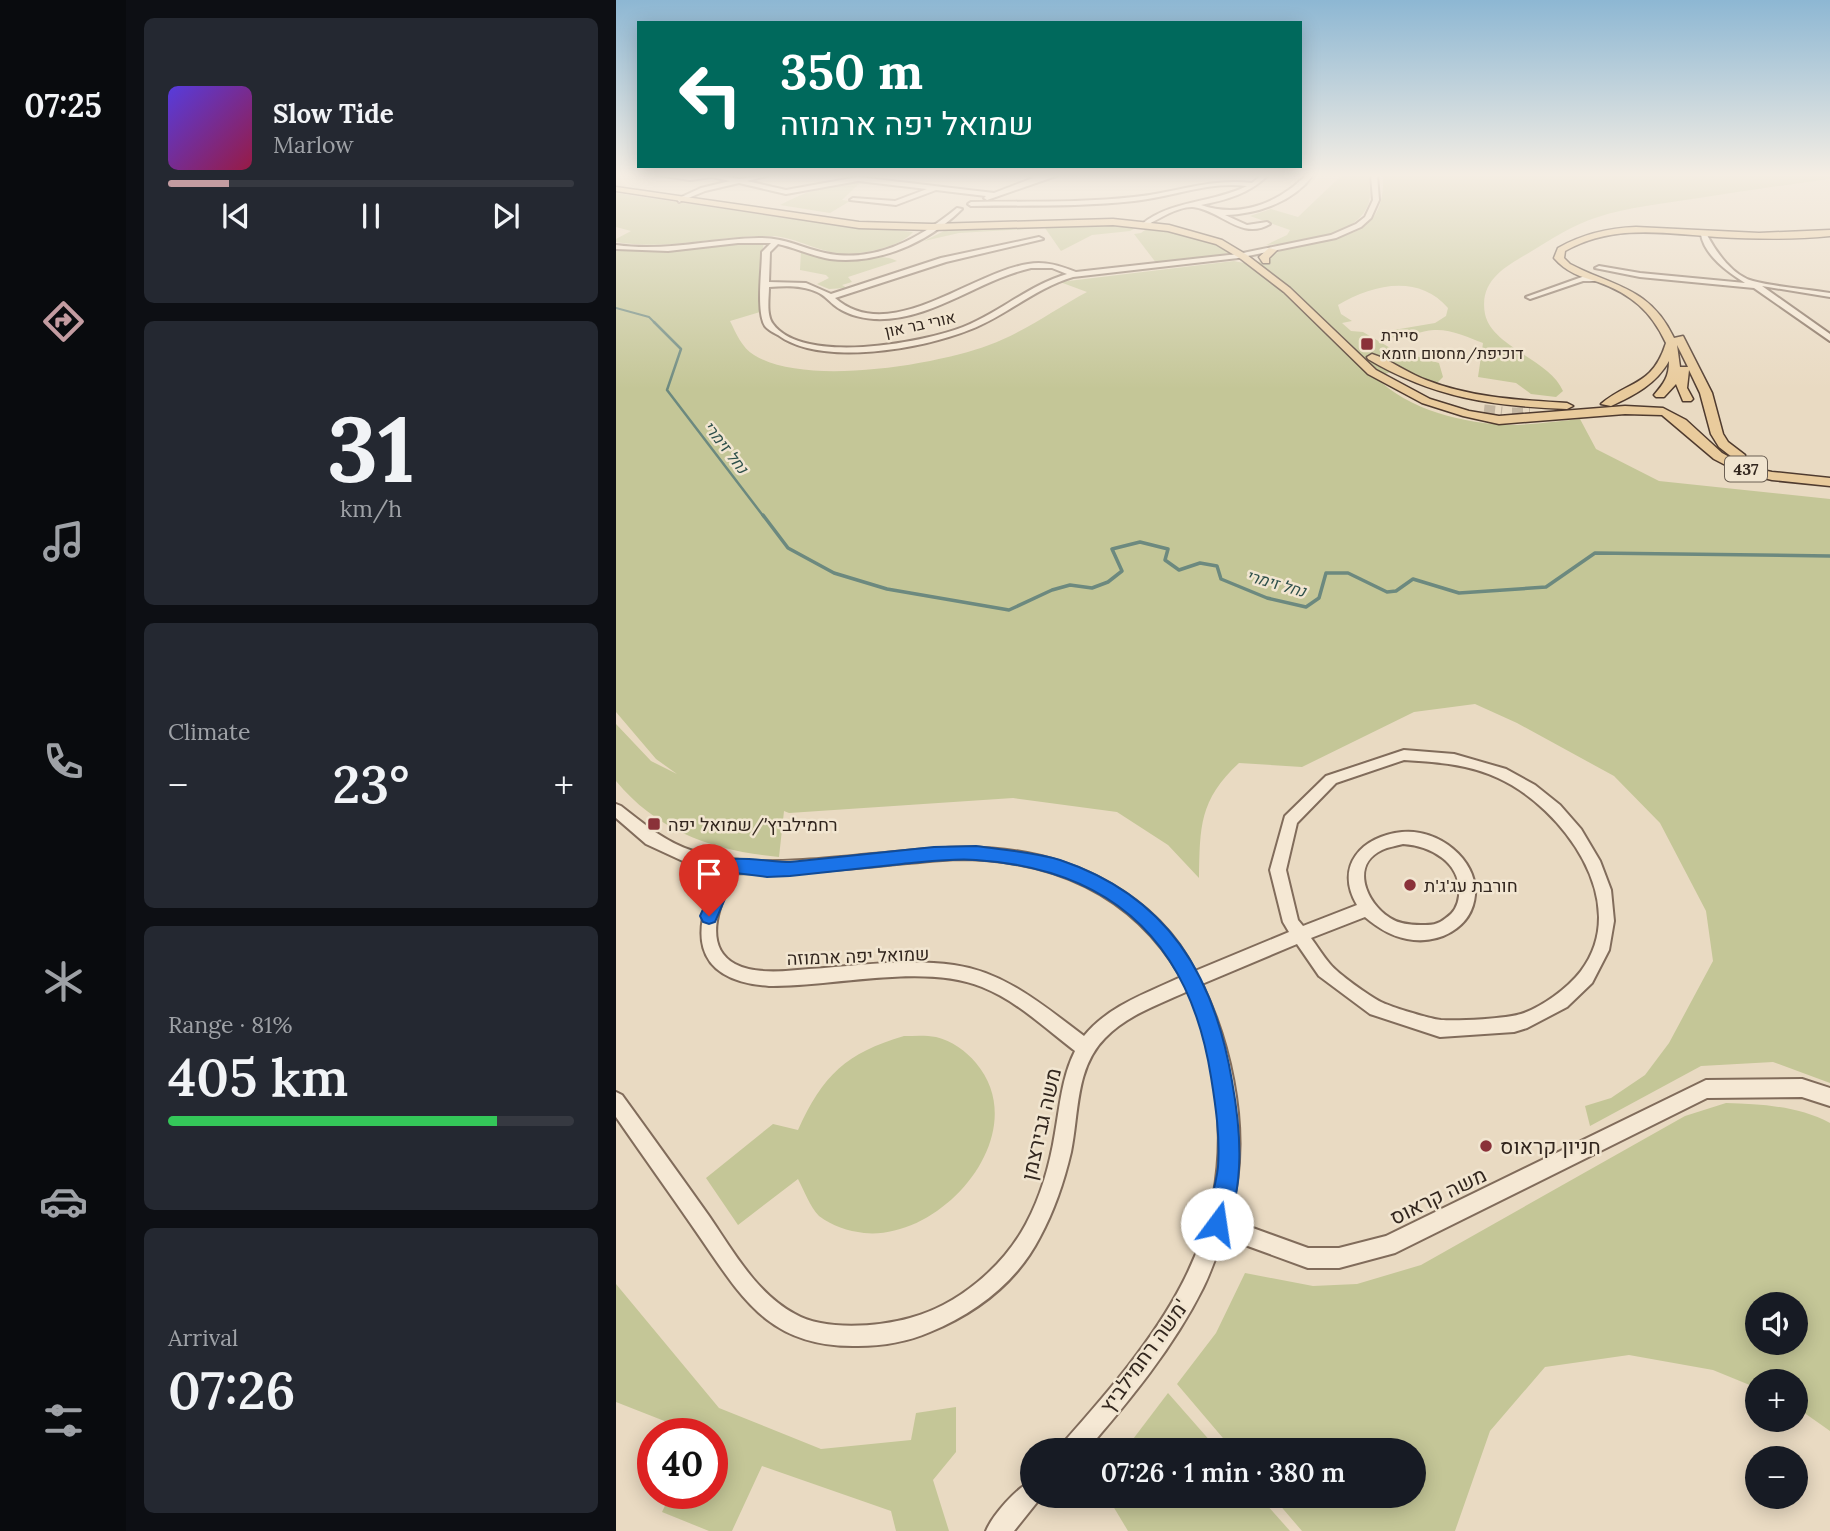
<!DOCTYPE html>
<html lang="en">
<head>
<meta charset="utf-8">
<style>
	body { margin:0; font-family:Lora,Heebo,serif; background:#242831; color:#f1f3f6; height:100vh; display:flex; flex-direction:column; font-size:26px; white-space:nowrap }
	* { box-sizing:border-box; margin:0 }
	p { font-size:23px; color:#9ea1a6 }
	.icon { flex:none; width:38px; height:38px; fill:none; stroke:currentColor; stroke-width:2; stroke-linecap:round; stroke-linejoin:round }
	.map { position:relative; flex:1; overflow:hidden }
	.details { display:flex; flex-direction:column; gap:18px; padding:18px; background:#0d0f14; width:490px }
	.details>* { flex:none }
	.top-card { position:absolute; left:21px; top:21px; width:665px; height:147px; border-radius:0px; box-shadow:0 4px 18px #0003; background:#00695c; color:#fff; overflow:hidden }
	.buttons { position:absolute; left:1129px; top:1292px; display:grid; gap:14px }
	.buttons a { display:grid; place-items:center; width:63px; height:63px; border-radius:50%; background:#171b24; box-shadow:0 4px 18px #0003; font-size:35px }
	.speed { position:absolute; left:21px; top:1418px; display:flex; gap:14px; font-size:35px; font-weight:700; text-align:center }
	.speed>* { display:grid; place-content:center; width:91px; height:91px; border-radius:50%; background:#171b24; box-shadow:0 4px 18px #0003; line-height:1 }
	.speed .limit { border:10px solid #d22; background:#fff; color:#111 }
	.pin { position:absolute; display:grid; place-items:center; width:60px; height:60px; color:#fff; margin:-72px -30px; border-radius:50% 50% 50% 0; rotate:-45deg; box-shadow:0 0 7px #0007 }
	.pin .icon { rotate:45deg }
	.me { position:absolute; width:77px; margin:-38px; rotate:14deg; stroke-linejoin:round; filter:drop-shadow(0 0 5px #0008) }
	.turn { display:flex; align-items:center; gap:24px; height:147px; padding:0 28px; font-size:32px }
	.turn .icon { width:91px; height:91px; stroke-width:2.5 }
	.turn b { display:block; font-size:49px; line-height:60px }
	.big { font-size:52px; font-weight:600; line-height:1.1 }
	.details .card { flex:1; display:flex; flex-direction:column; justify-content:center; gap:10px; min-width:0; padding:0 24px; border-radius:10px; background:#242831 }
	.details .dial { align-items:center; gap:0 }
	.dial b { font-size:91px; line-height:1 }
	.song { display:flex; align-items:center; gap:21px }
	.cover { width:84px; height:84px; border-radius:10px; background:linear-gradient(135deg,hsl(250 70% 55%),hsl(340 70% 35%)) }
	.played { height:7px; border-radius:4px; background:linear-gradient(90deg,#c39ca1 15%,#363941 15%) }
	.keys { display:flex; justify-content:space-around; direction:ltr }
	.heat { display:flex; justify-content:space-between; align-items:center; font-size:38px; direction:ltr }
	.charge { height:10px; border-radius:5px; background:linear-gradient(90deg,#34c759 81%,#363941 0) }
	.trip { position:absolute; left:404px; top:1438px; width:406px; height:70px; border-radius:35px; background:#171b24; box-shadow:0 4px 18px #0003; font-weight:600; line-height:70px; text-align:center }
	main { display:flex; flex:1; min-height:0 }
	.dock { display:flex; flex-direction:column; width:126px; justify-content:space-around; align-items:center; background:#090b0e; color:#9ea1a6 }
	.dock .icon { width:49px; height:49px }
	.dock .selected { color:#c39ca1 }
	.dock b { font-size:32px; color:#f1f3f6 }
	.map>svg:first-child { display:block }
	.green { fill:#c4c697; fill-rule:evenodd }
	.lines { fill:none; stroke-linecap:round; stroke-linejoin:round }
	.stream-far2 { stroke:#6c897f; stroke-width:2 }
	.stream-far1 { stroke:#6c897f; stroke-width:2.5 }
	.stream { stroke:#6c897f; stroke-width:3.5 }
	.major-tunnel { stroke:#c4b6a1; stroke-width:11; stroke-dasharray:11 6; stroke-linecap:butt }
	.minor-casing { stroke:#816c5b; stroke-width:4 }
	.major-casing { stroke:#4f3b2f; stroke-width:3 }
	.minor { fill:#f5e8d4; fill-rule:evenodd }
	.major { fill:#e9cb9c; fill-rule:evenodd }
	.route { fill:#1a73e8; stroke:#114b97; stroke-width:2 }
	.poi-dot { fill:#8a3139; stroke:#f1e5d0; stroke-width:2.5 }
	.labels { text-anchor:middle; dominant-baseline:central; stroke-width:5; stroke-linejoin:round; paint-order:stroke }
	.far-street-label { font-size:16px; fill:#32261e; stroke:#f1e5d0 }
	.far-poi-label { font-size:16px; fill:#32261e; stroke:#f1e5d0; text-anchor:start }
	.far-water-label { font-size:16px; font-style:italic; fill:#2e504b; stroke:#f1e5d0 }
	.shield { fill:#f1e5d0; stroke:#6b5f53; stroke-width:2 }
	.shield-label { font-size:16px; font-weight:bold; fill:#32261e }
	.poi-label { font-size:18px; fill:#32261e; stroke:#f1e5d0; text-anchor:start }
	.street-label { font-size:18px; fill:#32261e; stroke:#f1e5d0 }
	.near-street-label { font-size:21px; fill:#32261e; stroke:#f1e5d0 }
	.near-poi-label { font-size:21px; fill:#32261e; stroke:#f1e5d0; text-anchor:start }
</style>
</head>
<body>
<main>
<nav class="dock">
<b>07:25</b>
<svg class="icon selected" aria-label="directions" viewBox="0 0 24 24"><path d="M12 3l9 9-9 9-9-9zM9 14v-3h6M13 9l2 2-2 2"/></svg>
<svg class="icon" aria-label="music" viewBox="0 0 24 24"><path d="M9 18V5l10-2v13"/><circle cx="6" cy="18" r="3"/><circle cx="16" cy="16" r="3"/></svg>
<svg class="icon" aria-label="phone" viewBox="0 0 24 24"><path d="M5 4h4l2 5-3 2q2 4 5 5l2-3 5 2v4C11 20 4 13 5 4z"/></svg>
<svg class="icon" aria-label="climate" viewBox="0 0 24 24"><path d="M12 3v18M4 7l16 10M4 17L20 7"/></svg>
<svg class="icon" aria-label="car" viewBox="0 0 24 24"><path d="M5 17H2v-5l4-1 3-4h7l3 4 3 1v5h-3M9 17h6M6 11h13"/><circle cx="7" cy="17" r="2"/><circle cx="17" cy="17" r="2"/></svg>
<svg class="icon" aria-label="filters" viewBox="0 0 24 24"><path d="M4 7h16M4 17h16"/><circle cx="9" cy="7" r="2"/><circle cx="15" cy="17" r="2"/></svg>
</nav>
<section class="details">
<div class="card">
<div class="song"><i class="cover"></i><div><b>Slow Tide</b><p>Marlow</p></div></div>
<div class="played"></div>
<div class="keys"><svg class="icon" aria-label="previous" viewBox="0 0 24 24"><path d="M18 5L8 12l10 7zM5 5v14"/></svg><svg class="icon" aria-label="pause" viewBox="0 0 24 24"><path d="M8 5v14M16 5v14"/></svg><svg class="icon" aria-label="next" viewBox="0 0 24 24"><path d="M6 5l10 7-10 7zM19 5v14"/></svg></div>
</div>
<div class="card dial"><b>31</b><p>km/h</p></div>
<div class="card"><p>Climate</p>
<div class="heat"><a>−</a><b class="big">23°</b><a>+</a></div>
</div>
<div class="card"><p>Range · 81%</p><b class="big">405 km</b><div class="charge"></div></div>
<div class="card"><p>Arrival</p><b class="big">07:26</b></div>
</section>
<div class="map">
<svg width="1214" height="1531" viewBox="0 0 1214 1531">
	<rect width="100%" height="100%" fill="#e9dac2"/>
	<g class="green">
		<path d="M726 175H753C753 183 755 194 753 202 742 238 681 243 650 245L671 235 674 230 634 216 655 209 682 217Z"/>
		<path d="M767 175H1214V179C1168 185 1122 192 1076 199 1045 204 1012 207 982 217 956 225 934 240 911 254 887 268 863 282 869 314 876 347 934 360 947 391L940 397 915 394 900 383 862 377 867 343C852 337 835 329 818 330 801 331 786 341 769 336L766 332 819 323 830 316 832 308C803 274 757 284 722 305L725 314 736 321 726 323 735 331 747 332 776 349 823 363 827 377 821 383 784 369 760 377C791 410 850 424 894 425 917 425 941 421 964 419L980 449 1043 481 1214 499V1083L1157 1062 1085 1066 974 1126 969 1106 995 1098 1029 1075 1053 1043 1097 961 1090 911 1044 823 998 776 901 723 859 704 798 712 686 767 623 763C583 800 584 827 583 878L552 845 501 812 397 798 173 813 168 811 163 857C99 851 42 832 0 781V724L35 761 61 774 40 759 0 712V249L41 251 148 242 143 270 144 312 114 321C120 333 126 348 138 355 188 387 320 365 373 345 407 333 439 309 471 292L444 282 618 261C649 269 647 255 673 248 722 235 770 241 767 175Z"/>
		<path d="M246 181 226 200 234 201 214 213 164 205C189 192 217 181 246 181Z"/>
		<path d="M0 193 197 222 297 232C284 247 251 253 232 254 204 254 182 237 155 236 103 235 52 251 0 242V239L15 231 0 227Z"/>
		<polygon points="478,225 525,225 514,231 476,235 445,251 429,228 343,233 308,241 332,229"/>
		<path d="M533 227C554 231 599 237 613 253L541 264 518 234 525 233Z"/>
		<path d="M185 251C202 259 223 262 242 260 257 259 267 254 281 261L232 277 236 282 226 285 231 288 213 289 201 284 213 278 210 275 184 270Z"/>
		<path d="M288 1036C298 1036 310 1035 320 1037 336 1041 350 1051 360 1063 419 1133 327 1241 248 1233 232 1231 216 1226 203 1216 194 1207 188 1190 182 1179L122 1225 90 1178 157 1124 182 1130C207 1075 230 1053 288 1036Z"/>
		<path d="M1110 1103C1145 1104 1182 1106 1214 1123V1431L1180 1407V1381H1141V1388L1097 1370 1013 1355 929 1367 874 1431 839 1531H686L656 1496H798V1451H618L561 1384 600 1333 629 1273 697 1286 741 1284 805 1265 1069 1116ZM1141 1304H1180V1342H1141Z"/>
		<polygon points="0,1284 103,1408 205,1449 295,1440 300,1413 340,1407 340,1452 317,1480 333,1531 280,1531 275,1511 146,1466 116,1531 93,1531 46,1512 55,1493 96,1493 96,1433 79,1433 0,1402"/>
		<polygon points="552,1393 603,1451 508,1451"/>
		<polygon points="491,1496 643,1496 674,1531 512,1531"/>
	</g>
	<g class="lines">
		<polyline class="stream-far2" points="0,308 33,317 39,323"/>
		<polyline class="stream-far1" points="38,322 65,349 51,390 148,517"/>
		<polyline class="stream" points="147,515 172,548 218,573 271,589 393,610 436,590 454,585 476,588 492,582 506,571 496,549 524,542 552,549 549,560 563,570 584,563 601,566 605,579 651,598 690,607 703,598 710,573 732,573 771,592 780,591 797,579 843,593 930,587 979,553 1214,556"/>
		<g class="major-tunnel">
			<polyline points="868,410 886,412"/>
			<polyline points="896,413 914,413"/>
		</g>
		<defs>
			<g id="minor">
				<polygon points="42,175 101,175 123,179 154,175 131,181 170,190 242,177 378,193 417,178 411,175 443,175 371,200 368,198 370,196 320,190 280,205 234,200 237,198 279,201 311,189 242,181 170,194 123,183 89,191 63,202 61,199 85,188 114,181 96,177 74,180"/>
				<path d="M646 175H652C633 194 610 200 585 205 616 216 648 208 674 189 682 184 687 175 697 175 677 202 642 214 609 215L631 225 651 222 654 224C625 241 605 210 577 207 563 206 544 218 531 225L526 224C555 200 597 203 631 186 592 181 556 197 518 201 464 207 409 205 355 206L352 204 355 202C409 201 464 203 518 197 558 193 595 178 636 183Z"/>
				<path d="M755 175H761L763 200 755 218 745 227 720 238 622 258 457 277C419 288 390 316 353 330 306 349 205 367 162 335 158 333 152 330 149 326 140 312 146 269 146 252L155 243H122L52 251 0 249V245C49 252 95 239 143 238 167 237 186 248 209 253 259 264 304 238 341 208L346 209C313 242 263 265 214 259 196 256 180 248 162 244L154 252 153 282 190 283 215 294 325 258 423 237 427 239 330 262 219 298C274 346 354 273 412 264 430 261 444 266 460 272L622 254 715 235 740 224 749 217 757 200ZM415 268H436L451 274C413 285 383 313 347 327 306 343 187 365 157 324 150 315 153 298 153 287 169 286 186 285 201 292 208 295 212 300 218 305 229 314 244 318 258 319 314 322 362 280 415 268Z"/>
				<path d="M1085 235H1091C1100 252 1117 276 1137 281 1160 287 1190 289 1214 293V297L1146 286 1214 334V341L1138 288 1024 277 979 268 983 266 1024 273 1129 283C1112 272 1089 256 1085 235Z"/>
				<polygon points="966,277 980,277 984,279 980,281 967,281 914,299 910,297"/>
				<path d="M788 750 838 754 890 769 919 785 944 805 965 829 984 861 995 890 998 921 993 950 976 983 951 1007 911 1028 898 1032 824 1037 754 1014 703 976 681 944 586 984C614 1042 630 1117 621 1182 619 1195 615 1207 612 1219L692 1248H723L770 1236 1090 1080 1186 1079 1214 1088V1106L1186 1097 1091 1098 779 1253 723 1268H692L607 1237C601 1254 595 1272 587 1288 557 1348 514 1400 470 1451H444L447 1443C540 1338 619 1243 600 1094 595 1059 587 1022 572 991 544 1004 511 1015 489 1038 459 1068 463 1114 455 1152 448 1182 438 1211 424 1237 401 1282 360 1313 314 1332 291 1342 267 1346 242 1346 151 1348 125 1296 79 1230 53 1192 26 1155 0 1117V1092L6 1095C35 1135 64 1175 93 1216 117 1251 140 1293 179 1314 208 1331 262 1327 294 1318 342 1305 387 1267 410 1224 425 1196 434 1164 439 1133 444 1105 446 1077 459 1051 429 1028 401 1001 366 987 308 963 216 987 153 986 73 980 74 929 105 870L69 862 30 844 0 818V804L5 806C28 824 49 842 77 851 111 863 151 862 187 860 297 854 392 825 495 884 530 904 561 934 579 971L673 932 667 922 654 870 669 816 710 776ZM788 760C820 762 852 764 882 778 946 807 1017 902 965 971 951 989 926 1007 905 1014 889 1019 843 1021 825 1020 814 1019 775 1007 765 1002 753 996 721 973 714 964 707 956 701 946 695 938L749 917C761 927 774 936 791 939 821 945 856 929 859 895 862 859 821 828 786 832 746 836 718 866 741 905L687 926 682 920 670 870 681 823 720 783ZM787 844C816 846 846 863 843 896 842 905 838 913 830 918 822 925 815 925 805 925 794 925 783 924 774 918 750 903 734 865 766 850 772 847 780 846 787 844ZM340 859C435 859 516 893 565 977 531 993 492 1006 468 1036 428 1006 389 972 338 965 290 958 241 966 193 969 171 971 140 975 119 964 84 945 106 898 119 873 193 876 266 864 340 859Z"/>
				<path d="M416 1481V1496H426L398 1531H370C376 1516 401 1487 416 1481Z"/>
			</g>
			<g id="major">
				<polygon points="0,187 243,222 316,224 497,219 553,225 606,240 631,255 674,288 760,370 814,399 853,411 883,416 1009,406 1047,408 1070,420 1106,453 1132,467 1156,472 1214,478 1214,486 1156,480 1123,472 1098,459 1046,415 1009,414 883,424 847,416 806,403 752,374 668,292 625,259 600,244 552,231 497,225 316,230 243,228 0,191"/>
				<path d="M1020 227 1143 233 1214 230V236C1176 240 1139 239 1101 237 1048 233 997 224 949 251L948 258 954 264C998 287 1034 287 1058 338L1067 336 1096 393 1107 434 1112 442 1129 455V461H1121L1103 447 1095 434 1084 393 1073 370 1071 388 1077 399 1075 401H1067L1060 384 1048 397H1040L1038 395C1048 383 1053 377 1053 361 1040 384 1019 395 995 406L985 404C1013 380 1036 387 1050 343 1035 311 1015 294 982 282 965 277 950 272 938 258L942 248C967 234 991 228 1020 227ZM1061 345 1072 367H1064Z"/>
				<polygon points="653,248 661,250 653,258 653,263 647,263 643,257"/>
				<path d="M756 354C775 360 791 373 810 380 856 398 903 400 951 403L957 406 951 409C876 406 818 398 752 359L751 357Z"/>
			</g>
		</defs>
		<use href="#minor" class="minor-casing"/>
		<use href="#major" class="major-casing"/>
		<use href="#minor" class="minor"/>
		<use href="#major" class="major"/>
	</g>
	<linearGradient id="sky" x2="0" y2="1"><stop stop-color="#8db7d3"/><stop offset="0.45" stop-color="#f5eee4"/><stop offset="1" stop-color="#f5eee4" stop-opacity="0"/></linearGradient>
	<rect width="1214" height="389" fill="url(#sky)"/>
	<path class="route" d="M360 846C387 850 418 852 444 860 551 896 598 974 616 1081 625 1131 629 1184 609 1233L601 1236 593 1233 589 1224C593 1206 600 1186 602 1167 604 1136 600 1108 595 1077 574 943 497 869 360 860 336 858 310 862 286 864 249 868 212 872 174 876L151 877 120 873 99 922 93 924 87 922 84 916 109 860C120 856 158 862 174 862L318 847Z"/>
	<g class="poi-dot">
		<rect x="744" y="337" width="14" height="14" rx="3.5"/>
		<rect x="31" y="817" width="14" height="14" rx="3.5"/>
		<circle cx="794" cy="885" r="7"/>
		<circle cx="870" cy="1146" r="7"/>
	</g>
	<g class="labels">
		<g class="far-street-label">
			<text transform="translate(304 324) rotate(-12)">אורי בר און</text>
		</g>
		<g class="far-poi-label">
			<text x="765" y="335">סיירת<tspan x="765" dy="18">דוכיפת/מחסום חזמא</tspan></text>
		</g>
		<g class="far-water-label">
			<text transform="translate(110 447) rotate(52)">נחל זימרי</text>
			<text transform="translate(660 583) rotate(16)">נחל זימרי</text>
		</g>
		<rect class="shield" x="1109" y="456.5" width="42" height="25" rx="5"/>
		<g class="shield-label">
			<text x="1130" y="469">437</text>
		</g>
		<g class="poi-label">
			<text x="52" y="824">רחמילביץ׳/שמואל יפה</text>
			<text x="808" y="885">חורבת עג'ג'ת</text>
		</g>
		<g class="street-label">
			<text transform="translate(242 956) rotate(-2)">שמואל יפה ארמוזה</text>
		</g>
		<g class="near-street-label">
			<text transform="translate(425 1124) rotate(-77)">משה גבירצמן</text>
			<text transform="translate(822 1196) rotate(-26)">משה קראוס</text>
			<text transform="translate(528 1356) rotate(-54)">משה רחמילביץ'</text>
		</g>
		<g class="near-poi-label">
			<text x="884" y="1146">חניון קראוס</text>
		</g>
	</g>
</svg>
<div class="buttons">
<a><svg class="icon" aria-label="sound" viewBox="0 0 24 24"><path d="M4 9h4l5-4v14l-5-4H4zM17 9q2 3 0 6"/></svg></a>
<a>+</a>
<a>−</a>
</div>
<div class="speed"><div class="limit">40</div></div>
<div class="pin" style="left:93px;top:916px;background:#d93025"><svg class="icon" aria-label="arrive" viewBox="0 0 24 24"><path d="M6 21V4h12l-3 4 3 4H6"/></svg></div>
<svg class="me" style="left:601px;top:1224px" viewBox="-20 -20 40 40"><circle r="19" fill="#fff"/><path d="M0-13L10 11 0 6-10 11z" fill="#1a73e8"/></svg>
<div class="trip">07:26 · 1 min · 380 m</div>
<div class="top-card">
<div class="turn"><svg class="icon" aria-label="left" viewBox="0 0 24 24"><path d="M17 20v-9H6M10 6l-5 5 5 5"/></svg><div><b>350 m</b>שמואל יפה ארמוזה</div></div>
</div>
</div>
</main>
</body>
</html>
